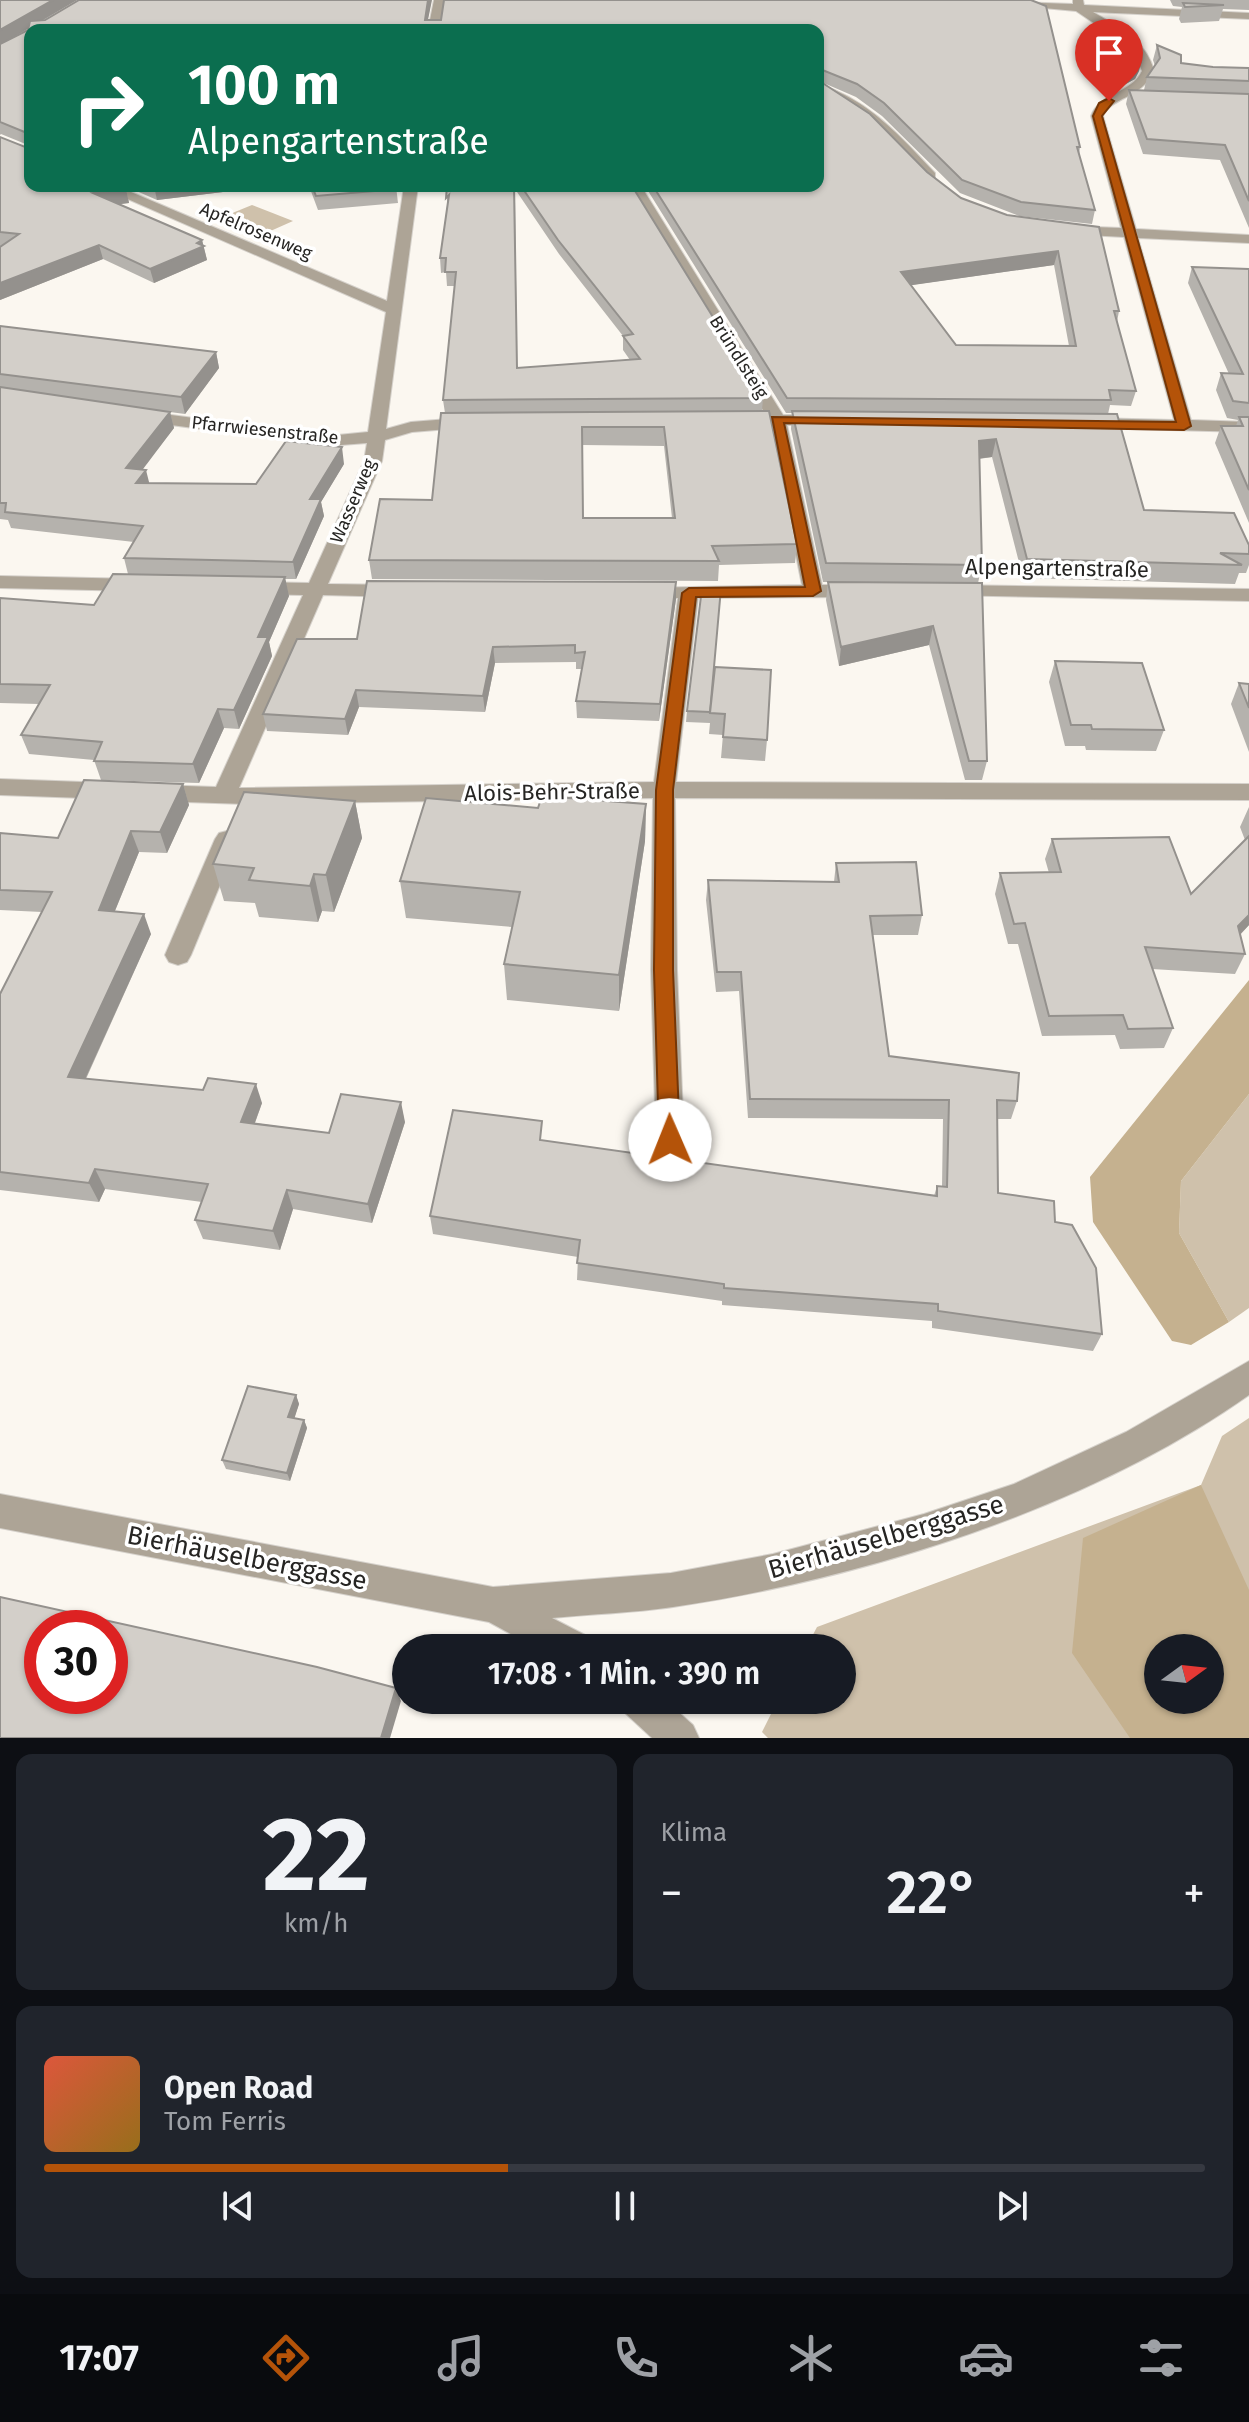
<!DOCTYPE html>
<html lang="de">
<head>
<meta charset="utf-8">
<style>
	body { margin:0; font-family:"Fira Sans",sans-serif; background:#20242c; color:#f1f3f6; height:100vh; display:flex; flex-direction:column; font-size:30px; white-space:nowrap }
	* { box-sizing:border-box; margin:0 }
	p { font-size:26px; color:#9ea1a6 }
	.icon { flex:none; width:44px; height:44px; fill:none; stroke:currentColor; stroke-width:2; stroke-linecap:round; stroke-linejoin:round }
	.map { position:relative; height:1738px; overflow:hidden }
	.panel { display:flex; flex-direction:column; gap:16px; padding:16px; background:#0d0f14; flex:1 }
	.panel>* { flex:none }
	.guide { position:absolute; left:24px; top:24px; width:800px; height:168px; border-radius:16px; box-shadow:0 2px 6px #0004; background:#0b6e4f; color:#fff; overflow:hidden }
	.needle { width:52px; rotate:75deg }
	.fabs { position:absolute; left:1144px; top:1634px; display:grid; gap:16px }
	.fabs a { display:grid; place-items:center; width:80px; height:80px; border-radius:50%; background:#171b24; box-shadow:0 2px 6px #0004; font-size:40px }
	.speed { position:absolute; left:24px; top:1610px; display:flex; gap:16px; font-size:40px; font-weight:700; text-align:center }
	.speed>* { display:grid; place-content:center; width:104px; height:104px; border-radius:50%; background:#171b24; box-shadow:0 2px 6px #0004; line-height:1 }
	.speed .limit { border:12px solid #d22; background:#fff; color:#111 }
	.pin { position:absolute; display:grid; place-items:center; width:68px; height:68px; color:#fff; margin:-82px -34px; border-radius:50% 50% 50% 0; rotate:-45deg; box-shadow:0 0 8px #0007 }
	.pin .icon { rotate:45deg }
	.me { position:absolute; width:88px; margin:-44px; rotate:359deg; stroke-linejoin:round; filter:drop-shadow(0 0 6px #0008) }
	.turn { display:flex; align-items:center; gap:28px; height:168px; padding:0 32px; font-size:36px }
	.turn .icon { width:104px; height:104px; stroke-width:2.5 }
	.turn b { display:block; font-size:56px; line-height:68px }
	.big { font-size:60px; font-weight:600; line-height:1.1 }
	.panel .card { flex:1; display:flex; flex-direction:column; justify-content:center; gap:12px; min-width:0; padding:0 28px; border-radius:16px; background:#20242c }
	.panel .dial { align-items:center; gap:0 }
	.dial b { font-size:104px; line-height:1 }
	.song { display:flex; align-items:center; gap:24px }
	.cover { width:96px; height:96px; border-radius:12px; background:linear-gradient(135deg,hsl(10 70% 55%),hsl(40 70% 35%)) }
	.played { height:8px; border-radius:4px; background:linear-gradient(90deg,#b45309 40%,#363941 40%) }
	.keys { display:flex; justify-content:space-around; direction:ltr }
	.heat { display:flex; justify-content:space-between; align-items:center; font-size:44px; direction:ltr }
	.panel .tiles { flex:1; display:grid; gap:16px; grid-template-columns:1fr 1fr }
	.card:last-child { grid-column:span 2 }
	.trip { position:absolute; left:392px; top:1634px; width:464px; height:80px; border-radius:40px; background:#171b24; box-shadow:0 2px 6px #0004; font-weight:600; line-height:80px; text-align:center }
	.tab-bar { display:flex; height:128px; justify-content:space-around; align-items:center; background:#090b0e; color:#9ea1a6 }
	.tab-bar .icon { width:56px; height:56px }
	.tab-bar .current { color:#b45309 }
	.tab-bar b { font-size:36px; color:#f1f3f6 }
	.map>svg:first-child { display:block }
	.green { fill:#cfc1ab; fill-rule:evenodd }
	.forest { fill:#c5b18f; fill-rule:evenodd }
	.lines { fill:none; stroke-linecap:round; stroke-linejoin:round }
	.minor-casing { stroke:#d5d1cb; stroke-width:2 }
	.minor { fill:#ada496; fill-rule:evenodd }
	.wall { fill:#b5b2ad; fill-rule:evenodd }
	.shaded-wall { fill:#94918d }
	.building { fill:#d3cfc9; stroke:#94918d; stroke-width:2; fill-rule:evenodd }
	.route { fill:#b45309; stroke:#753606; stroke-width:2 }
	.labels { text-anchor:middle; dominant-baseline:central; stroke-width:7; stroke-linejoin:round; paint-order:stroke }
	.far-street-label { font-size:18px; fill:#262523; stroke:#fff }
	.street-label { font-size:22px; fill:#262523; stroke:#fff }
	.near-street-label { font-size:26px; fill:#262523; stroke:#fff }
</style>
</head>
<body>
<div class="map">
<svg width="1249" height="1738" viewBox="0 0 1249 1738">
	<rect width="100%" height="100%" fill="#fbf7f0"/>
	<g class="green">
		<polygon points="252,205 293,221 266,233 225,216"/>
		<polygon points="1249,1094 1249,1308 1229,1322 1179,1233 1181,1181"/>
		<path d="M1249 1418V1738H768L762 1732 778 1700H842V1648H806L817 1627 1201 1485 1222 1436ZM1158 1648H1210V1700H1158Z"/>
	</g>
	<g class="forest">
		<polygon points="1249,980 1249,1094 1181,1181 1179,1233 1229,1322 1191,1345 1172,1341 1093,1222 1090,1177"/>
		<path d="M1201 1485 1249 1590V1738H1130L1072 1653 1083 1538ZM1158 1648H1210V1700H1158Z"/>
	</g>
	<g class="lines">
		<defs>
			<g id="minor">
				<polygon points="434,0 444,0 440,30 428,30"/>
				<path d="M1073 0H1083L1084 5 1249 13V19L1093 12C1118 27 1147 41 1154 71 1141 99 1111 97 1103 116L1136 229 1249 235V243L1138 238 1191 420 1249 422V432L1090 428 1081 423 1090 418 1174 420 1124 237 1068 234 1061 230 1068 226 1121 228 1091 116C1100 92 1131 94 1142 71L1132 49 1076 11 1011 5 1016 2 1073 4Z"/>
				<path d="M818 84C868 99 901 137 935 173V179H925L862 115 818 92Z"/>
				<polygon points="98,186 117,186 387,301 404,186 418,186 386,429 411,422 473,417 482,422 473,427 412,432 385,440 382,461 328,584 397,585 407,591 397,597 323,595 239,788 654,782 678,598 642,598 632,592 635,588 802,585 770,425 738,425 729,420 738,415 766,415 627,186 641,186 783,415 825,415 834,420 825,425 787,425 822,585 857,585 867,591 857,597 698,598 676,782 1249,784 1249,800 675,798 677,970 684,1140 680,1149 670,1152 660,1149 656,1140 651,970 653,798 245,804 156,801 145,793 156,785 216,787 303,595 254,594 244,588 254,582 309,583 364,461 367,443 328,446 141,421 132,416 141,411 328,436 368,432 386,312"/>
				<polygon points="0,576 138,579 148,585 138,591 0,588"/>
				<polygon points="950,585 1249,589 1249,601 943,595 940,591"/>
				<polygon points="0,779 111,783 122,791 111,799 0,795"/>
				<polygon points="227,831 235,833 239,839 191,955 187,962 178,965 169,962 165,955 215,839 219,833"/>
				<path d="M1249 1361V1395C1089 1508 866 1578 673 1607 633 1613 592 1614 552 1618L585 1635 590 1648H536L489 1622 0 1528V1494L493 1587 671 1573 773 1554 924 1514 1014 1484 1126 1432Z"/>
				<polygon points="620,1700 665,1700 693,1725 699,1738 652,1738 625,1713"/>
			</g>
		</defs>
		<use href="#minor" class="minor-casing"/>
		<use href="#minor" class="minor"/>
	</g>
	<g class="wall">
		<path d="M0 0H77L42 21 441 20 1031 0 1080 147 1079 155 1095 210 1092 224 1019 216 960 193 882 116 856 97 819 81 927 172 961 198 1007 215 1099 227 1119 311 1117 322 1136 391 1131 406 1110 405 1108 414 1144 510 1249 545V565L1246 573H1239L1235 584 1023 578 992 457 979 459 982 565 978 583 987 761 982 780H965L929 645 839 666 826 600 828 582H823L791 429 792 413H786L645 186H818V30H30V186L126 189 129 203 119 204 202 240 207 260 154 283 103 259 0 300V247L1 246H0V137L25 147 28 145 1 134 0 135ZM29 28 28 30 1 44ZM1054 265 1069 346 956 345 911 285Z"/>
		<polygon points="1170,0 1249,0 1249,10 1223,9 1219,21 1181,23 1179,19 1182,7 1173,6"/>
		<polygon points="1105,32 1141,62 1139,71 1135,79 1120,87 1103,40"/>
		<polygon points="1157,45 1181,63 1213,67 1249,68 1249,228 1220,160 1143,154 1126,104 1129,90 1144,90 1147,77 1155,66 1153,60"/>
		<polygon points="125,186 273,186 157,200"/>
		<polygon points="309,186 396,186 398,203 318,210"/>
		<path d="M447 186H632L763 398 762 411 797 544 795 563 719 565 718 581 372 579 369 560 432 500 445 413 443 400 455 286H447L446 272 441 273 440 258 447 206ZM515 189 559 254 623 336V350L630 360 517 368ZM583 445 664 446 672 518H583Z"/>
		<polygon points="1192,267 1249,269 1249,523 1215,443 1221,426 1236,426 1238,420 1227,418 1216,390 1221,373 1229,374 1188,283"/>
		<polygon points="0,326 216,352 219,368 185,414 155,410 170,412 174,428 142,469 149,483 256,484 344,464 321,502 324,516 296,579 285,579 289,596 269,642 272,656 239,729 224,728 199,783 101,780 94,760 29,754 21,735 39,704 0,703 0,598 94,605 128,574 124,558 134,542 11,528 8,520 0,519"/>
		<polygon points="676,599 659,721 577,718 576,701 582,669 576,669 576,662 495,663 485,712 359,707 348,735 267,731 263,714 357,639"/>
		<polygon points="1055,661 1164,730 1156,751 1086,750 1085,746 1065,746 1049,682"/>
		<polygon points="715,667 767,740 765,761 721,758 723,735 709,734 710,723 686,722 687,711"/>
		<polygon points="1239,683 1249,684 1249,752 1231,704"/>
		<polygon points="183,784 189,805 167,853 139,852 115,911 151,934 86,1079 262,1103 255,1123 329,1133 405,1122 372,1223 293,1209 280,1250 203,1239 195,1220 202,1202 105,1189 99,1202 0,1190 0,994 42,912 0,910 0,833 58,838"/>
		<polygon points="355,801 362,838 334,912 322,911 318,922 259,917 255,903 224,901 213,864"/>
		<polygon points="646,804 645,841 619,1011 507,1000 504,964 512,927 406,918 400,881 538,808"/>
		<polygon points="1249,807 1249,925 1240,935 1245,954 1235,974 1152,969 1173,1028 1164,1048 1120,1049 1115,1035 1042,1036 1018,944 1008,944 995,894 1000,873 1049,873 1045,859 1052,839 1191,894 1245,840 1240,827"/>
		<polygon points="836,863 922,915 918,935 873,935 889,1056 1017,1101 1011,1119 997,1119 998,1193 1055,1222 1102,1334 1093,1351 932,1328 932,1321 722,1305 722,1301 577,1280 578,1257 433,1234 430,1216 934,1196 937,1186 942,1187 943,1119 748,1118 739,991 716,992 706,900 708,880 834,882"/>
		<polygon points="296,1395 299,1404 294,1418 304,1420 307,1428 290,1481 226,1469 222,1460"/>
	</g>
	<g class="shaded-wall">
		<polygon points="53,0 77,0 0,45 0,30"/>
		<polygon points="428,0 432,0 426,30 425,20"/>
		<polygon points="1141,62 1139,71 1135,79 1120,87 1122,78"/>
		<polygon points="154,186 273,186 157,200"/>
		<polygon points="126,189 129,203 97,207 93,193"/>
		<polygon points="202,240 207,260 154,283 150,269"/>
		<polygon points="99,245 103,259 0,300 0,283"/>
		<polygon points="1058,251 1054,265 899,287 901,272"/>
		<polygon points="216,352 219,368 185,414 181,397"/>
		<polygon points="170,412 174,428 131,485 126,468"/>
		<polygon points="996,439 992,457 975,459 979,441"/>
		<polygon points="342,447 344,464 321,502 324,516 296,579 293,562 310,499"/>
		<polygon points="146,470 150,486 136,483"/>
		<polygon points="285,577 289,596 269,642 272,656 239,729 234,710 258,637"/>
		<polygon points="676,582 676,599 659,721 660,704"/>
		<polygon points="933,626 929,645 839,666 841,647"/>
		<polygon points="493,647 495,663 485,712 483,696"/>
		<polygon points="356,690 359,707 348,735 345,719"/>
		<polygon points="218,709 224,728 199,783 193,764"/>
		<polygon points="183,784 189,805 167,853 160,832"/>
		<polygon points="355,801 362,838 334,912 326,875"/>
		<polygon points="646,804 645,841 619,1011 619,975"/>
		<polygon points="131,831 139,852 107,930 99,910"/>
		<polygon points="314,874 322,911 318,922 310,886"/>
		<polygon points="144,914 151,934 77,1097 68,1077"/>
		<polygon points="1249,915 1249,925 1228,947 1238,926"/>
		<polygon points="256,1084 262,1103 248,1141 241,1122"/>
		<polygon points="401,1102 405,1122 372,1223 368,1204"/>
		<polygon points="95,1169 105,1189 99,1202 89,1183"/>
		<polygon points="287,1190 293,1209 280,1250 273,1231"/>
		<polygon points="296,1395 299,1404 292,1426 288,1417"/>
		<polygon points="304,1420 307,1428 290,1481 287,1473"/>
		<polygon points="396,1688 401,1701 390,1738 381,1738"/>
	</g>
	<g class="building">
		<polygon points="0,0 53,0 0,30"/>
		<polygon points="79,0 428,0 425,20 441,20 444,0 1031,0 1046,6 1080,147 1077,147 1095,210 1021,202 962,180 884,103 857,84 820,69 818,69 818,30 30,30 30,186 119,186 126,189 93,193 202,240 197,243 204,246 150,269 99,245 0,283 0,247 19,234 0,232 0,137 25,147 29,145 27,133 0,122 0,44 28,30 30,21 45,20"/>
		<polygon points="1183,3 1224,5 1185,7"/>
		<polygon points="1105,32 1132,43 1141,62 1137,70 1122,78"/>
		<polygon points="1157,45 1181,55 1181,63 1213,67 1249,68 1249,81 1147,77 1160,58"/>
		<path d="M818 80 870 114 927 172 961 198 1007 215 1099 227 1119 311H1114L1136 391 1109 390 1111 400 787 398 653 186H818ZM1058 251 1076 346 956 345 901 272Z"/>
		<polygon points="1129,90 1249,94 1249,201 1225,145 1147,139"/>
		<polygon points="312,186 396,186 397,189 316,196"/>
		<polygon points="447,186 514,186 517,368 640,359 623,336 633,334 558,240 521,186 632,186 763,398 443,400 456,272 445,272 446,258 440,258 449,195 446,198"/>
		<polygon points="1192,267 1249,269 1249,403 1233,401 1221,373 1243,374"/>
		<polygon points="0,326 216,352 181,397 0,374"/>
		<polygon points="0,387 170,412 126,468 146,470 136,483 256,484 286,441 342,447 310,499 321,499 293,562 124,558 143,526 5,512 6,503 0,503"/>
		<path d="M769 411 797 544 712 546 719 561 369 560 380 499 432 500 441 413ZM582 427H664L675 518H583Z"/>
		<polygon points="792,411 1117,414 1144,510 1234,513 1249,545 1249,554 1220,553 1242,565 1027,559 996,439 979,441 982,565 826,563"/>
		<polygon points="1239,417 1249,417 1249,490 1221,426 1243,426"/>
		<polygon points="113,574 285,577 258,637 268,637 234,710 218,709 193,764 94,761 102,742 21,735 50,685 0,684 0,598 94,605"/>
		<polygon points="367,581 676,582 660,704 576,701 585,652 575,653 575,645 493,647 483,696 356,690 345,719 263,714 297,639 357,639"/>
		<polygon points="828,582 982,583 987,761 969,761 933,626 841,647"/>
		<polygon points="702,588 721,588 710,712 687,711"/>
		<polygon points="1055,661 1142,663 1164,730 1092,729 1091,725 1071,725"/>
		<polygon points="715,667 771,670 767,740 723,737 725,714 710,713"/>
		<polygon points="1239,683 1249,684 1249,708"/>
		<polygon points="84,780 183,784 160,832 131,831 99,910 144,914 68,1077 203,1090 208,1078 256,1084 241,1122 329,1133 341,1094 401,1102 368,1204 287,1190 273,1231 195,1220 208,1184 95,1169 89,1183 0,1172 0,994 52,892 0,890 0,833 58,838"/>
		<polygon points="244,792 355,801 326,875 314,874 310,886 249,880 254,868 213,864"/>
		<polygon points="542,796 646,804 619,975 504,964 520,892 400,881 426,798 538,808"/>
		<polygon points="1249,836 1249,915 1238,926 1245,954 1145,947 1173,1028 1128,1029 1123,1015 1049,1016 1025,923 1014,924 1000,873 1061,872 1052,839 1169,837 1191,894"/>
		<polygon points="916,862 922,915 870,916 889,1056 1019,1073 1017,1101 997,1100 998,1193 1054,1201 1055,1222 1072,1225 1096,1268 1102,1334 938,1311 938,1304 724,1288 724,1284 577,1263 580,1240 430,1216 453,1110 542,1121 540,1140 937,1196 937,1186 947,1187 949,1100 750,1099 741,972 717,972 708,880 839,882 836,863"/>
		<polygon points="248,1386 296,1395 288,1417 304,1420 287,1473 222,1460"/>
		<path d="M0 1597 317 1667 396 1688 381 1738H0ZM42 1628H110V1696H42Z"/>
	</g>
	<polygon class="route" points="1109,98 1114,101 1102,116 1191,426 1184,430 784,423 821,591 813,596 696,597 673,790 673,970 680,1140 677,1146 662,1146 659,1140 654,970 656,790 682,593 689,588 805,587 772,417 1176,422 1093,116 1099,103"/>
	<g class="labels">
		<g class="far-street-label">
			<text transform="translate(256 231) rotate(23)">Apfelrosenweg</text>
			<text transform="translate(739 357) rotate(58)">Bründlsteig</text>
			<text transform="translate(265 430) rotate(6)">Pfarrwiesenstraße</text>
			<text transform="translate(353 501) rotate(-67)">Wasserweg</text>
		</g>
		<g class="street-label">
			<text transform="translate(1057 568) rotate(1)">Alpengartenstraße</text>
			<text transform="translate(552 792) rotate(-1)">Alois-Behr-Straße</text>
		</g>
		<g class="near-street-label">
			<text transform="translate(886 1537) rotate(-16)">Bierhäuselberggasse</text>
			<text transform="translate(247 1558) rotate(11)">Bierhäuselberggasse</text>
		</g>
	</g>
</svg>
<div class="fabs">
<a><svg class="needle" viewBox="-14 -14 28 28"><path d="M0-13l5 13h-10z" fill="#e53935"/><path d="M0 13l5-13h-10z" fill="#9ea1a6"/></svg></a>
</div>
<div class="speed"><div class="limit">30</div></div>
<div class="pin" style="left:1109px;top:101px;background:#d93025"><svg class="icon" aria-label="arrive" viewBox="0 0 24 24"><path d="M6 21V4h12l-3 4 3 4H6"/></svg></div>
<svg class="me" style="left:670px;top:1140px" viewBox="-20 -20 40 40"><circle r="19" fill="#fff"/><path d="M0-13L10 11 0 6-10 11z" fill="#b45309"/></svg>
<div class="trip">17:08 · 1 Min. · 390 m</div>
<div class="guide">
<div class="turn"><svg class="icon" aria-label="right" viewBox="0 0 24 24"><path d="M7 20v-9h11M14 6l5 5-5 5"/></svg><div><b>100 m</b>Alpengartenstraße</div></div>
</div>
</div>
<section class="panel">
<div class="tiles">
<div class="card dial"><b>22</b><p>km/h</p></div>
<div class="card"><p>Klima</p>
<div class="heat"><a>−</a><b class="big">22°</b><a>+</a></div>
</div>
<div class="card">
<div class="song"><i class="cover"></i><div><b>Open Road</b><p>Tom Ferris</p></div></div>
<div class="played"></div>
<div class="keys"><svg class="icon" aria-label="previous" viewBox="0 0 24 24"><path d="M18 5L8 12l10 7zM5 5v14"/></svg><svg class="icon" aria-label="pause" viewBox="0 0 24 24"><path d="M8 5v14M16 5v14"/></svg><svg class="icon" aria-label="next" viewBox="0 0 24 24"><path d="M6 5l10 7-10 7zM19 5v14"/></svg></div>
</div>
</div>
</section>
<nav class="tab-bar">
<b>17:07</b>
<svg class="icon current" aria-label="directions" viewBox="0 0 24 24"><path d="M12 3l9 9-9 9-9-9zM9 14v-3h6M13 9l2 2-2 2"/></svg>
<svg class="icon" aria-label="music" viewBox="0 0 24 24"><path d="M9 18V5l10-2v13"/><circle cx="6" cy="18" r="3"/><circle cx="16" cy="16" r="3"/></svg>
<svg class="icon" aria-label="phone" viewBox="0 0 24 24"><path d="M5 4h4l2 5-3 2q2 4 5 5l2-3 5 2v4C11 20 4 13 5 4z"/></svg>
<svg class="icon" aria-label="climate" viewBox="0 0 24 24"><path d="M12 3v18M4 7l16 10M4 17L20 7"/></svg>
<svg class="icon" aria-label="car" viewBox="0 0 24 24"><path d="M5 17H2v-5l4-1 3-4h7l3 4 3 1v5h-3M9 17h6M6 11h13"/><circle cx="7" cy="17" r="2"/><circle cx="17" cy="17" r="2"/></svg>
<svg class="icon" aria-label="filters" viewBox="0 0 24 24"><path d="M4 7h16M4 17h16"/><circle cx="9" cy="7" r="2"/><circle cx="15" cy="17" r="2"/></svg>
</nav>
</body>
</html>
